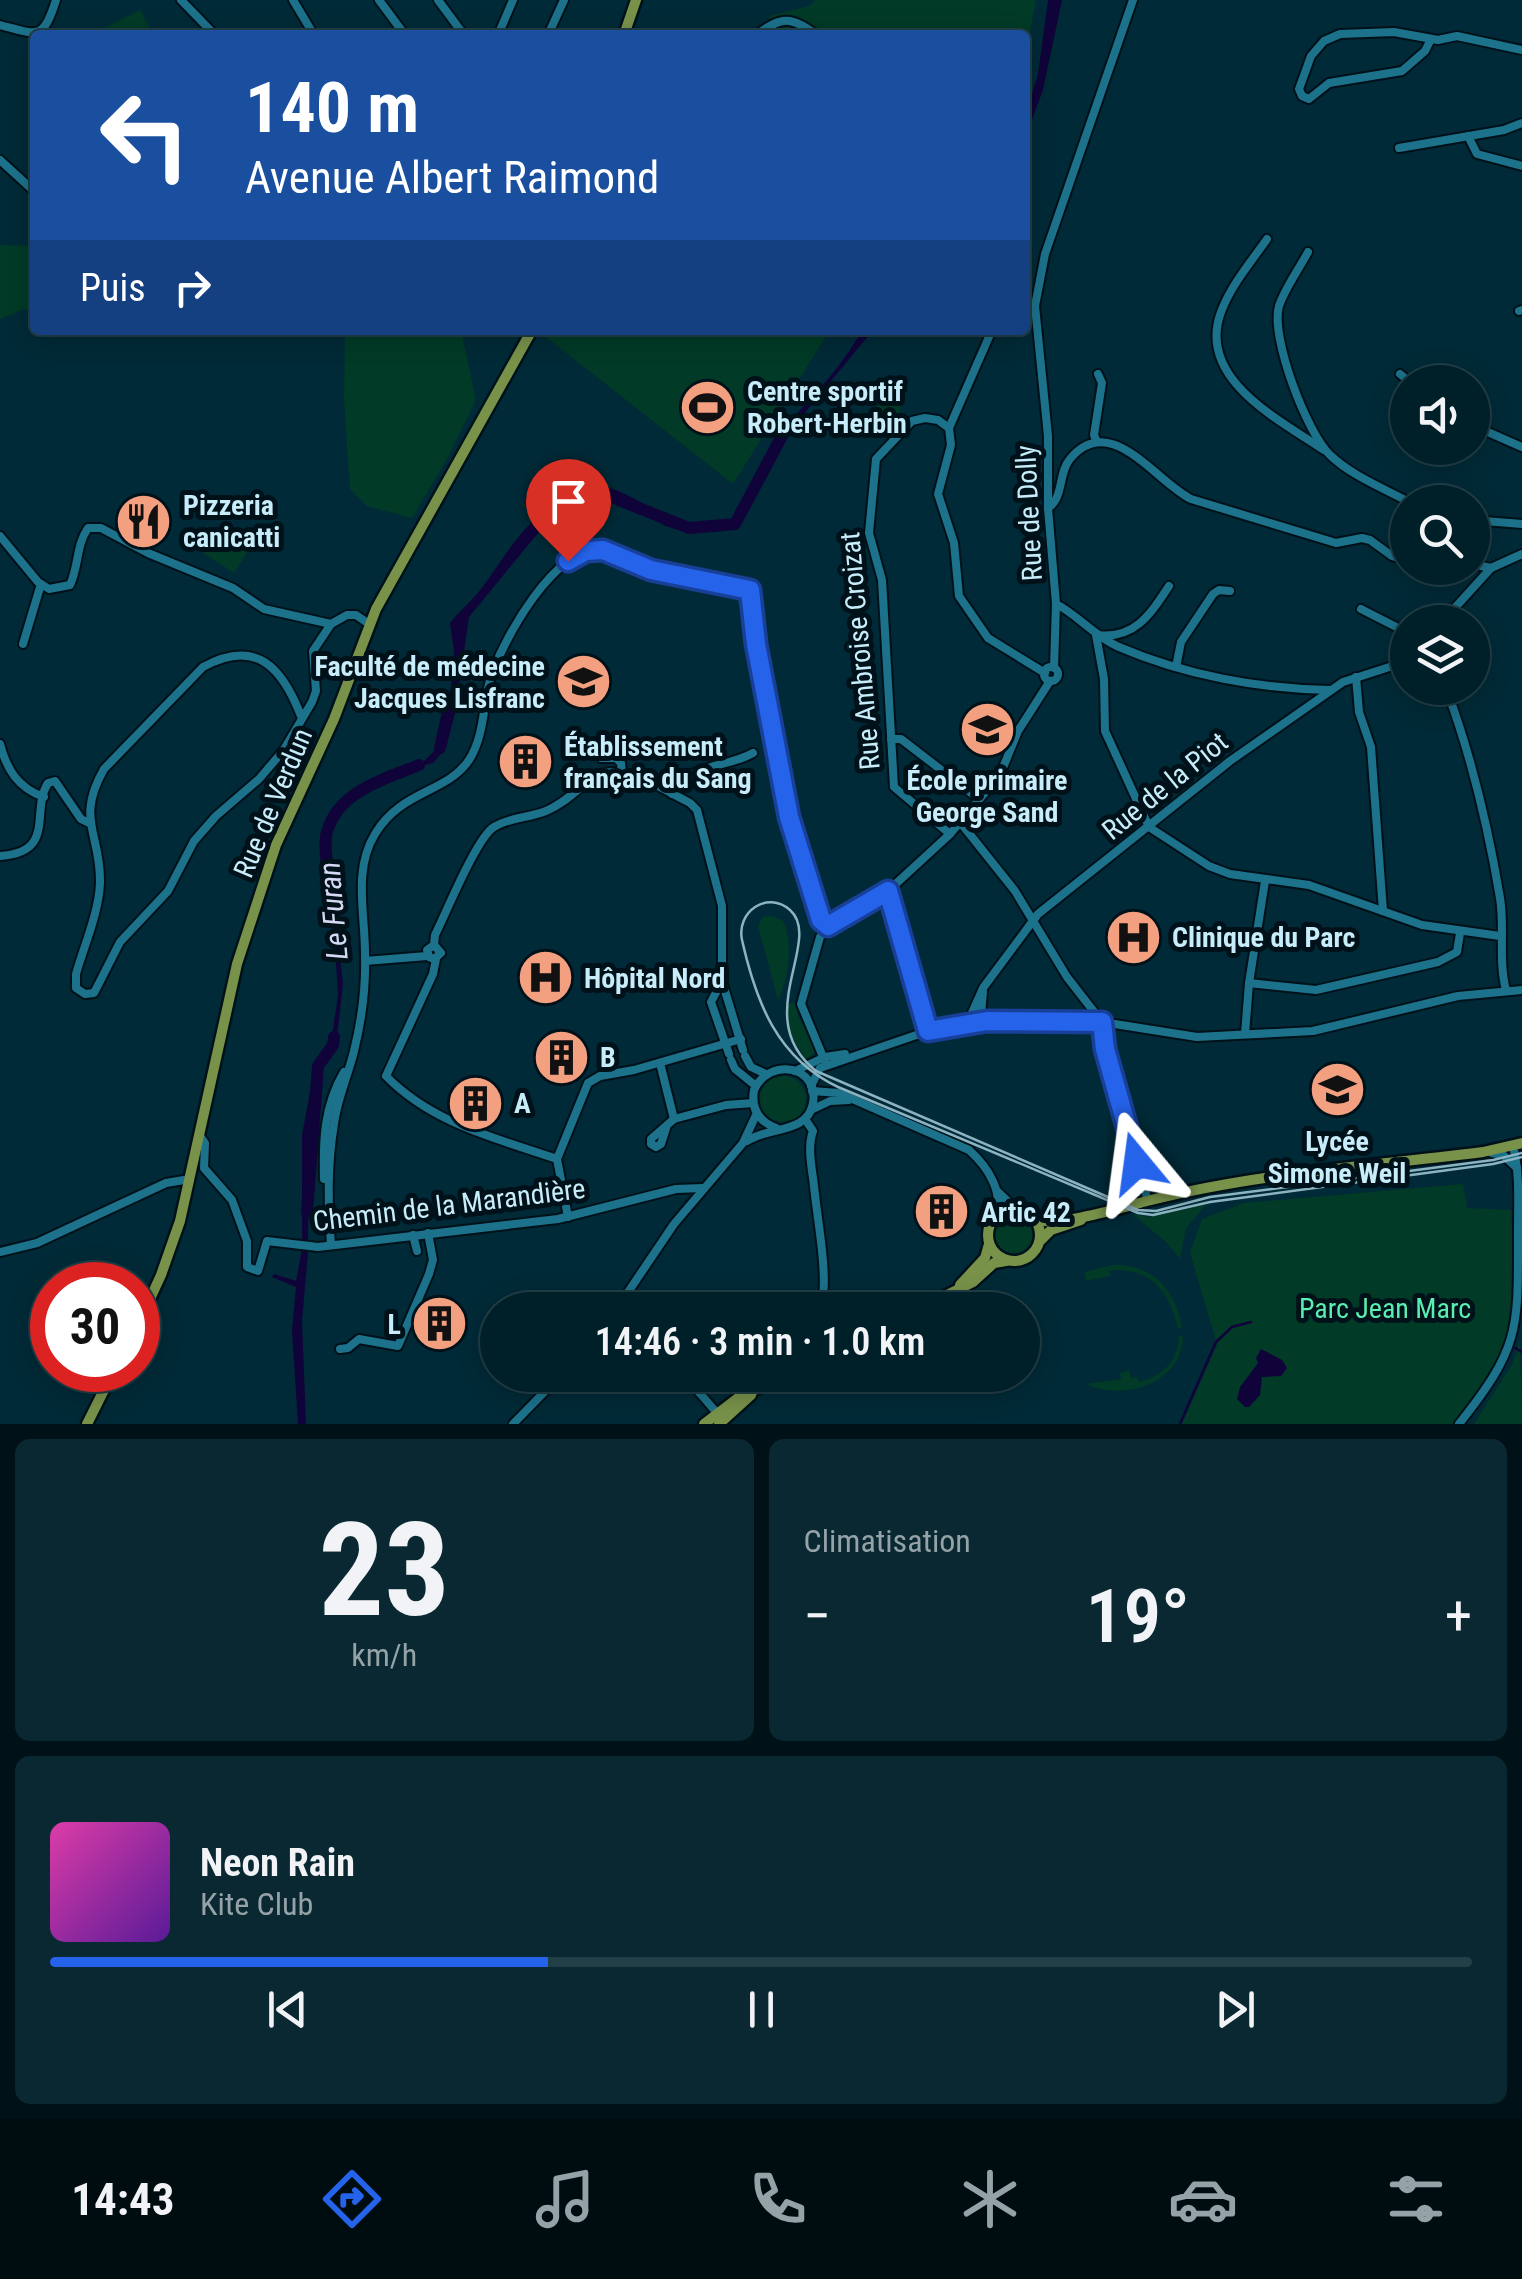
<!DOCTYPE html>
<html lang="fr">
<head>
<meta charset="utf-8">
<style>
	body { margin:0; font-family:"Roboto Condensed",sans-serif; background:#0a2831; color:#f1f3f6; height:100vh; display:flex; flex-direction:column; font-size:38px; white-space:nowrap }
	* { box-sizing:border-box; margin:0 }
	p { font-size:32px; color:#95a3a8 }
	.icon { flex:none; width:55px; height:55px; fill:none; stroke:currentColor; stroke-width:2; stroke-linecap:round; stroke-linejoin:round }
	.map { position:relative; height:1424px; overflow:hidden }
	.drawer { display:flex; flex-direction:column; gap:15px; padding:15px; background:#001217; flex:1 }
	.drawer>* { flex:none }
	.top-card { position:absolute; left:30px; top:30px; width:1000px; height:305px; border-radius:10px; box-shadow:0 5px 25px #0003,0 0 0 2px #223e46; background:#1a4fa0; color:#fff; overflow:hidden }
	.tools { position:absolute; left:1390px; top:365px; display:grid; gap:20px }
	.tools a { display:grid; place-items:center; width:100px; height:100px; border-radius:50%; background:#002029; box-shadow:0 5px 25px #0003,0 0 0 2px #223e46; font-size:50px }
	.speed { position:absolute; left:30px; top:1262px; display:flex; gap:20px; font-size:50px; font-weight:700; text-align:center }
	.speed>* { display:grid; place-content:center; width:130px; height:130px; border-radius:50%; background:#002029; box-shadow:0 5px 25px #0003,0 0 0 2px #223e46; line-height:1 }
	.speed .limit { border:15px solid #d22; background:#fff; color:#111 }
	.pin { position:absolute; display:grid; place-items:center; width:85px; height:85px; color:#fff; margin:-102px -42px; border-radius:50% 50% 50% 0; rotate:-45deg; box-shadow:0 0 10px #0007 }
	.pin .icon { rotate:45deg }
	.me { position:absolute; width:110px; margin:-55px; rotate:344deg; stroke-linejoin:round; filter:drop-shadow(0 0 8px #0008) }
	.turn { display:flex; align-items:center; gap:35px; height:210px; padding:0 50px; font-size:45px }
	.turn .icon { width:130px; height:130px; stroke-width:2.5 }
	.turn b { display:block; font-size:70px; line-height:85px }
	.then { display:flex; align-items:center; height:95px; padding:0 50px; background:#0003; gap:20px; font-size:38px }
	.big { font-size:75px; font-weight:600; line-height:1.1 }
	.drawer .card { flex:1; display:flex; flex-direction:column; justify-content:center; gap:15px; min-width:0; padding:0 35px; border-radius:15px; background:#0a2831 }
	.drawer .dial { align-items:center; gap:0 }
	.dial b { font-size:130px; line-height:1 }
	.song { display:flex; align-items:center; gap:30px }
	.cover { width:120px; height:120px; border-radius:15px; background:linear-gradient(135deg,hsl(320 70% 55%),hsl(270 70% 35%)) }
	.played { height:10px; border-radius:5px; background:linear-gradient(90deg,#2563eb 35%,#223e46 35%) }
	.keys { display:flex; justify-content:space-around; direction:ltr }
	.heat { display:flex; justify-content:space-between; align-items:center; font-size:55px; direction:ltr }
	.drawer .tiles { flex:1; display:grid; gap:15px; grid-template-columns:1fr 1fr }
	.card:last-child { grid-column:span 2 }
	.trip { position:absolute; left:480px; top:1292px; width:560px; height:100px; border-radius:50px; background:#002029; box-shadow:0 5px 25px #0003,0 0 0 2px #223e46; font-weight:600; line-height:100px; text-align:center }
	.tab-bar { display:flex; height:160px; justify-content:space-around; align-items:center; background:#000d10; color:#95a3a8 }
	.tab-bar .icon { width:70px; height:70px }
	.tab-bar .active { color:#2563eb }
	.tab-bar b { font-size:45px; color:#f1f3f6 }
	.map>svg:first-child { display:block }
	.green { fill:#013a26 }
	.water { fill:#10033a }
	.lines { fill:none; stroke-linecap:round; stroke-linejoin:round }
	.stream { stroke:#10033a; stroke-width:2.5 }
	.river { stroke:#10033a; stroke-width:12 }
	.minor-casing { stroke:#001119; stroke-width:12 }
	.major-casing { stroke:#001119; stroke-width:15 }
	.minor { stroke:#1c728b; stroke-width:8 }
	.major { stroke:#78924a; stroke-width:10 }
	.tram { stroke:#8cb3c1; stroke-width:2.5 }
	.route-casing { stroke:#184099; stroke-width:25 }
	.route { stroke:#2563eb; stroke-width:18 }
	.labels { text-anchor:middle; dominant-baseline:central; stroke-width:10; stroke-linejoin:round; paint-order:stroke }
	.poi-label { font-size:28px; font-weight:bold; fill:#c7ecfa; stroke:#001119; text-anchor:start }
	.street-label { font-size:28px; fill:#c7ecfa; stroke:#001119 }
	.park-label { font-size:28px; fill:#5aeeb0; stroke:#001119 }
	.water-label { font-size:30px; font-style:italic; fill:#d6d8f4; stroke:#001119 }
</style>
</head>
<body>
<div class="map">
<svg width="1522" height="1424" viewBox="0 0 1522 1424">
	<rect width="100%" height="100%" fill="#002a37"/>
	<g class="green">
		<polygon points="815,0 1036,0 1025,59 1025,35 753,35 772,15 810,6"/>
		<polygon points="140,10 154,35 90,35"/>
		<polygon points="0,245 35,246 35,311 24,309 0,319"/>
		<polygon points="345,330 461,330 476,400 447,459 412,518 367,506 350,489 344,399"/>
		<polygon points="537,330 830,330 733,484"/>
		<polygon points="883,392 903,399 893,430 872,423"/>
		<polygon points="222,523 253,543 234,573 203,553 212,539 218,542 213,538"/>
		<path d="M772 916 783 921C794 944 788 980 778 1000L758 926 763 917Z"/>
		<polygon points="787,1003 796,1003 798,1016 817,1051 805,1060 790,1032"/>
		<circle cx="783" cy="1099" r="23"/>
		<path d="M1463 1184 1467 1208 1511 1210C1513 1258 1521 1314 1499 1359 1487 1382 1468 1403 1453 1424H1182L1217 1345 1190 1253 1202 1219 1243 1203Z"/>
		<polygon points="1207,1204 1186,1228 1180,1259 1166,1242 1132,1214 1149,1217"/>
		<circle cx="1013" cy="1236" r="22"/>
		<path d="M1113 1265C1153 1264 1176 1290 1182 1328H1178C1170 1292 1149 1265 1109 1271L1110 1276 1086 1281 1084 1272Z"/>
		<path d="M1183 1335C1183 1383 1125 1402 1086 1384L1121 1379 1120 1373 1129 1370 1131 1378 1137 1377 1139 1382C1164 1375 1177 1362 1179 1336Z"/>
		<polygon points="1520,1339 1522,1424 1474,1424 1513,1363"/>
	</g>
	<g class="water">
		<polygon points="1048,0 1062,0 1043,90 1025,138 1025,116 1038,74"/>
		<path d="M862 330H873L775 449C770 465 763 476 756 491 741 524 730 537 692 530 682 529 671 530 662 524 637 510 600 478 570 494L469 617 455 713 447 744 440 755 433 763 399 771 366 788 337 812 330 828 327 849 343 984 336 1046 319 1069 309 1132 308 1241H302V1135L314 1070 330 1050 338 995 335 947 324 871 323 831 334 809 343 799 387 771 421 764 437 748 448 719 454 651 450 623C460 610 472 601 481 589 497 568 510 545 528 526 542 511 562 500 571 481 589 477 626 493 643 504 652 509 658 517 668 521 730 545 747 508 767 458 771 447 775 432 783 424 789 418 796 415 801 409 823 386 847 358 862 330Z"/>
		<polygon points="302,1249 308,1252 302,1322 306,1424 298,1424 292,1330 296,1287 272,1277 274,1274 296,1281"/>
		<polygon points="1261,1349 1282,1360 1287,1368 1281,1376 1262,1377 1260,1395 1249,1407 1245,1407 1237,1399 1240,1387 1258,1363 1256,1358"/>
	</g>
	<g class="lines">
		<g class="stream">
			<polyline points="1515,1348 1522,1352"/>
			<polyline points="1180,1424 1216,1342 1232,1327 1251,1322"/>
		</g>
		<g class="river">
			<polyline points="581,485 689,528 735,524 783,434"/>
			<polyline points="440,748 451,699"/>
			<path d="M332 903C331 885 322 847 327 832 338 791 385 779 419 765"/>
			<polyline points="307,1212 318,1066 333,1045 334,1037"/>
		</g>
		<defs>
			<g id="minor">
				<polyline points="181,0 215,35"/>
				<polyline points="293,0 314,35"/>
				<polyline points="379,0 405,35"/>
				<polyline points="438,0 464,35"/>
				<path d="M0 25C38 35 43 41 56 0"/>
				<polyline points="498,35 513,0"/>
				<polyline points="548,35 564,0"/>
				<path d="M756 35C783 15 791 17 817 35"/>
				<polyline points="1431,39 1425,51 1402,71 1329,83 1309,99 1302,96 1299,89 1311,56 1324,41 1340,34 1394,32 1438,40 1457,36 1522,50"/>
				<polyline points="1468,136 1477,154 1522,166"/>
				<polyline points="1399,148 1504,130 1522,123"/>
				<polyline points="0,160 35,192"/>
				<path d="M1267 239C1251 262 1231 285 1221 312 1196 379 1280 420 1324 450"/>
				<path d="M1308 252C1299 269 1285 288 1279 306 1270 337 1307 433 1330 455 1352 476 1383 488 1409 502"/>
				<polyline points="1519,311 1522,310"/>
				<polyline points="1400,374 1410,382"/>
				<polyline points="1472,425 1522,447"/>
				<polyline points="949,428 992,330"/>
				<polyline points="1097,442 1094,435 1102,383 1098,374"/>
				<path d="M1048 508C1064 498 1058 473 1070 459 1110 410 1156 482 1191 499L1336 543 1362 538 1370 540 1392 556 1408 561"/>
				<polyline points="1472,520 1522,524"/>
				<path d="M0 536 38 582 49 589 70 585C79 566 76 545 88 528H101L148 553 233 588 264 609 331 624"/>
				<polyline points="1472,564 1491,568"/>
				<path d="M1169 586C1150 615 1134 640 1096 635L1104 679 1105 731 1149 827 1209 866 1230 874 1309 885 1422 925 1500 936"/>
				<path d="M1056 604C1078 615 1095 637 1119 647 1184 675 1260 689 1330 690"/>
				<polyline points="1361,609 1408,633"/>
				<polyline points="1442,622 1491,568 1522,554"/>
				<polyline points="23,644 41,584"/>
				<polyline points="1176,667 1181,642 1213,594 1219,590 1230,591"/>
				<circle cx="1051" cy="674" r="7"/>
				<polyline points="1054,668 1056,604 1048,508 1048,436 1035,306 1045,254 1133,0"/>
				<polyline points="1356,677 1359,712 1371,747 1383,911"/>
				<path d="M1446 688C1471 755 1488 826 1500 898 1505 928 1498 960 1506 990"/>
				<path d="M301 716C282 667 256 638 203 667L104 769C75 820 101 833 100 883 99 912 84 946 76 974V988L85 994 94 993 120 942 168 891 194 841 216 816 259 779 283 751 312 702 316 691 313 651 331 624 347 615H356L369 624"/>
				<polyline points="891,739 901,739 979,799"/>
				<path d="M0 744C7 770 18 788 44 797"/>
				<polyline points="601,758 616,758 621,763 622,772"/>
				<path d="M672 794C686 764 727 768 753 753"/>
				<polyline points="960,822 1015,891 1067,977 1102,1022 1105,1049 1148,1201"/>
				<polyline points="950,834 894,787 882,580 869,533 876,459 912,421 925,418 938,420 949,428 951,445 938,494 954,543 959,596 988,638 1045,673"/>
				<path d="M0 856C57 852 30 811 48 783L55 781 81 819 89 823"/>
				<polyline points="888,891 928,1031"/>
				<path d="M434 945 441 953 434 959 429 957 427 950 434 945 435 935C446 913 477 837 494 827 510 817 529 818 546 811 563 804 576 791 590 780 618 757 663 790 690 803L697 810 722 906V981"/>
				<path d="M436 959 433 974 386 1076C433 1124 496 1138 557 1159"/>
				<polyline points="365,961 427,956"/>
				<polyline points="1249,983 1316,990 1438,962 1457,952 1460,933"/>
				<polyline points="983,992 981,1014 987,1021"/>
				<polyline points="967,1024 983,988 1038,914 1230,761 1343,682 1408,661"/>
				<polyline points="1245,1034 1249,983 1265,881"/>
				<polyline points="729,1054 711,1002 722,981 743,1050"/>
				<polyline points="745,1056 751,1067 766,1074"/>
				<polyline points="731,1060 735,1069 756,1086"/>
				<polyline points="660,1063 674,1119"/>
				<polyline points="826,1064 801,1004 820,937 837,920 888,891 950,834 1000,775 1018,731 1050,681"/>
				<polyline points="795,1071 825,1057 845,1054"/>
				<polyline points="811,1086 820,1068 928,1031 987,1021 1102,1022 1197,1037 1313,1031 1458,996 1522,990"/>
				<path d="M812 1091 839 1093 969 1150C988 1167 1006 1194 994 1220"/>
				<polyline points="811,1110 830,1101 849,1100"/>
				<path d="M805 1119 813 1131C807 1147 812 1169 814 1186 818 1226 828 1270 822 1310"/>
				<polyline points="667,1125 661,1144 656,1147 651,1144 651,1139 674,1119 726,1105 753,1103"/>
				<polyline points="200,1136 205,1143 204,1168 232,1200 247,1241 247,1267 258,1271 267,1241 318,1247 558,1219 676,1189 703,1188"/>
				<path d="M747 1141C769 1126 808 1134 813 1103 819 1066 770 1056 754 1090 751 1108 758 1121 776 1128"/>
				<polyline points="1492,1153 1503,1155 1517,1168"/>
				<path d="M324 1179C323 1140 324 1106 344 1072"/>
				<polyline points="998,1192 1016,1209"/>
				<polyline points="568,1217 557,1159 588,1083 600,1076 634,1070 741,1039"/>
				<polyline points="413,1235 417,1251"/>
				<path d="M331 1245C328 1204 327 1165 334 1124 337 1099 348 1076 354 1051 362 1019 366 985 365 953 365 913 353 870 375 834 401 790 447 793 469 760 484 737 483 706 490 680 501 643 557 540 604 551 621 554 637 566 653 571 683 580 725 577 750 590L756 643 789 817 818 916 828 927"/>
				<polyline points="0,1252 37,1243 166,1183 190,1179"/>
				<polyline points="616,1310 674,1224 743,1143 757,1113"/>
				<polyline points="340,1349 348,1348 359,1339 398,1346 429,1274 433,1260 428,1233"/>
				<polyline points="684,1375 717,1413"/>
				<polyline points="700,1393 711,1375"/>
				<polyline points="513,1424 561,1375"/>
				<path d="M1459 1424C1521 1346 1518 1329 1518 1231 1518 1203 1520 1173 1513 1146"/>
			</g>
			<g id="major">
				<polyline points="624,35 636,0"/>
				<circle cx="1014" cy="1235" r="26"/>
				<path d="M1035 1219C1055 1228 1124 1207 1147 1201 1257 1173 1371 1166 1483 1152L1522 1143"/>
				<polyline points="1040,1241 1051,1230 1081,1220"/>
				<polyline points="960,1285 985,1258 989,1244"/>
				<polyline points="917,1310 973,1282 994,1263 1006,1261"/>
				<polyline points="138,1325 161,1275 180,1221 237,964 276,845 334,719 376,609 532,330"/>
				<polyline points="87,1424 114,1370"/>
				<polyline points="704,1424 738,1398 786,1375"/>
				<polyline points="719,1424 751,1395"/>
			</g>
		</defs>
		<use href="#minor" class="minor-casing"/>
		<use href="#major" class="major-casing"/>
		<use href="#minor" class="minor"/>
		<use href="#major" class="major"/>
		<path class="tram" d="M1522 1153 1493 1160 1210 1197 1156 1211 1138 1210 816 1071C749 1018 824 940 790 910 767 890 736 912 742 940 756 1002 777 1058 838 1087L1138 1213 1153 1215 1210 1202 1493 1164 1522 1157"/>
	</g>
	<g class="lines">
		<defs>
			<polyline id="route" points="568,561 586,551 603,550 651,570 750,590 756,644 789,817 821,920 828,926 888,891 928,1031 987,1021 1102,1022 1105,1049 1137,1163"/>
		</defs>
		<use href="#route" class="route-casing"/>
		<use href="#route" class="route"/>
	</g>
	<defs>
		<symbol id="stadium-disc" viewBox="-11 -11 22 22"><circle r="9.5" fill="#f2a080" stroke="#001119"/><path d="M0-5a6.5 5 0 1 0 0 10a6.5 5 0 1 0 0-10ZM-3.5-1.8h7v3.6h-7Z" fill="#111"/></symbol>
		<symbol id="restaurant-disc" viewBox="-11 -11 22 22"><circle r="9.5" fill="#f2a080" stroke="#001119"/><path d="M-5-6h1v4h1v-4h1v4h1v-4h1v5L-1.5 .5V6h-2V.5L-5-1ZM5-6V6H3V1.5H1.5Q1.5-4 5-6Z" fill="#111"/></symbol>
		<symbol id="university-disc" viewBox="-11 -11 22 22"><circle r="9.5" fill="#f2a080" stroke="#001119"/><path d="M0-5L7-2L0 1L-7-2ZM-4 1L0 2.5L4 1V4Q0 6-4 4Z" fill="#111"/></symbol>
		<symbol id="school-disc" viewBox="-11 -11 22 22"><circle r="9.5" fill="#f2a080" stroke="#001119"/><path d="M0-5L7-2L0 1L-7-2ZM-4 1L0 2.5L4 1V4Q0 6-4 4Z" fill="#111"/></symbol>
		<symbol id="building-disc" viewBox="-11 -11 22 22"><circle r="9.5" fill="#f2a080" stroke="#001119"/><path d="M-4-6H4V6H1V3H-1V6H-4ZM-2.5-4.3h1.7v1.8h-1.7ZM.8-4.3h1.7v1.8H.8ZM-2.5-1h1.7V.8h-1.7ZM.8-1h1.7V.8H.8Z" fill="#111"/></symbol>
		<symbol id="hospital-disc" viewBox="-11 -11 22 22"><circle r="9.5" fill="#f2a080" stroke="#001119"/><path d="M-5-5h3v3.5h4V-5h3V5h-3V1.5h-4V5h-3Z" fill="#111"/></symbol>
	</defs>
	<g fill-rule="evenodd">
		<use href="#stadium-disc" x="676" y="376" width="63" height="63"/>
		<use href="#restaurant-disc" x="112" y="490" width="63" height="63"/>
		<use href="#university-disc" x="552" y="650" width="63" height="63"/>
		<use href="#school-disc" x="956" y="698" width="63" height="63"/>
		<use href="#building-disc" x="494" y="730" width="63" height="63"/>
		<use href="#hospital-disc" x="1102" y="906" width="63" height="63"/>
		<use href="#hospital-disc" x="514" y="946" width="63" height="63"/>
		<use href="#building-disc" x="530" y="1026" width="63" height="63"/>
		<use href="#school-disc" x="1306" y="1058" width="63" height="63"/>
		<use href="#building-disc" x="444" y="1072" width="63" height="63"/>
		<use href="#building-disc" x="910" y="1180" width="63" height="63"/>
		<use href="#building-disc" x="408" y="1292" width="63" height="63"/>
	</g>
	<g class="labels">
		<g class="poi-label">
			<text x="747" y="391">Centre sportif<tspan x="747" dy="32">Robert-Herbin</tspan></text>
			<text x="183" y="505">Pizzeria<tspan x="183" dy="32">canicatti</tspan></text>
			<text x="545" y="666" text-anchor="end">Faculté de médecine<tspan x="545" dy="32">Jacques Lisfranc</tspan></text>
			<text x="564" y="746">Établissement<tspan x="564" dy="32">français du Sang</tspan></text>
			<text x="987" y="780" text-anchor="middle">École primaire<tspan x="987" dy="32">George Sand</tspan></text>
			<text x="1172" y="937">Clinique du Parc</text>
			<text x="584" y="978">Hôpital Nord</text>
			<text x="600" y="1057">B</text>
			<text x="514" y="1103">A</text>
			<text x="1337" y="1141" text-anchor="middle">Lycée<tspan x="1337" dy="32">Simone Weil</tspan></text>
			<text x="981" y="1212">Artic 42</text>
			<text x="401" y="1324" text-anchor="end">L</text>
		</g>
		<g class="street-label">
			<text transform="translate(1029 513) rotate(-93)">Rue de Dolly</text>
			<text transform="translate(860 651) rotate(-95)">Rue Ambroise Croizat</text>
			<text transform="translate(1165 786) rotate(-39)">Rue de la Piot</text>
			<text transform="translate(273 803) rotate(-67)">Rue de Verdun</text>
			<text transform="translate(449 1205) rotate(-7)">Chemin de la Marandière</text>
		</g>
		<g class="park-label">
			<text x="1385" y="1308">Parc Jean Marc</text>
		</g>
		<g class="water-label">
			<text transform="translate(333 911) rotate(-95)">Le Furan</text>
		</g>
	</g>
</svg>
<div class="tools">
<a><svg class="icon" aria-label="sound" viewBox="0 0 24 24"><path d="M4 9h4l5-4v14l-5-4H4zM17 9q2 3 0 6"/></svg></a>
<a><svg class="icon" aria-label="search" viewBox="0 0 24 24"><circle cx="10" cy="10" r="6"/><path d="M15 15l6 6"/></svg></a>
<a><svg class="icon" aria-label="layers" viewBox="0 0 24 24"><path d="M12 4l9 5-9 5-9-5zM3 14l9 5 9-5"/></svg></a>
</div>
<div class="speed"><div class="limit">30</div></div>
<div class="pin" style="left:568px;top:561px;background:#d93025"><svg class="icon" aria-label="arrive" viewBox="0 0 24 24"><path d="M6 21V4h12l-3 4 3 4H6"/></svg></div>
<svg class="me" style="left:1137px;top:1163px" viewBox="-20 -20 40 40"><path d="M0-17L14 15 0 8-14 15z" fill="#2563eb" stroke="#fff" stroke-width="4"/></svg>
<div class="trip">14:46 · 3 min · 1.0 km</div>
<div class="top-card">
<div class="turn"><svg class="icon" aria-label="left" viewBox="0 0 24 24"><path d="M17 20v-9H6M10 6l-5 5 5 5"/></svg><div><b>140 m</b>Avenue Albert Raimond</div></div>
<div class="then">Puis<svg class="icon" aria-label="right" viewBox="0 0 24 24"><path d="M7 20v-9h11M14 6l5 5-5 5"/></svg></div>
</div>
</div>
<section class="drawer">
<div class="tiles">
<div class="card dial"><b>23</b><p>km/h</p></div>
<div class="card"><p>Climatisation</p>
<div class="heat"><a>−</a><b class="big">19°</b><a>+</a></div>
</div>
<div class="card">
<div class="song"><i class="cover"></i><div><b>Neon Rain</b><p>Kite Club</p></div></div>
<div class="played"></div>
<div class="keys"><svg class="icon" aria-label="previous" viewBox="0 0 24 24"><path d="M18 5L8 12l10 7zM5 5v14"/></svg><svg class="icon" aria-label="pause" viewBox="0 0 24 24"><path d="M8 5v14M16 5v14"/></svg><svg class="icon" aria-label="next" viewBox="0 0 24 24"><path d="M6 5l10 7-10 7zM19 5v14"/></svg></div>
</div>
</div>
</section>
<nav class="tab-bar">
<b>14:43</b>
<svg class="icon active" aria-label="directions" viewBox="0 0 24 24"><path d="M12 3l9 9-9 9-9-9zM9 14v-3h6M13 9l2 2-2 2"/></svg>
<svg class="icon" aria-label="music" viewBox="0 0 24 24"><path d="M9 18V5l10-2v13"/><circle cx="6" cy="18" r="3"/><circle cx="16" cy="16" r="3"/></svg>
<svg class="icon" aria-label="phone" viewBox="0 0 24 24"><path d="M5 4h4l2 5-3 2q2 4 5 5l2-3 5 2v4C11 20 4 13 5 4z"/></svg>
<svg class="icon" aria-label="climate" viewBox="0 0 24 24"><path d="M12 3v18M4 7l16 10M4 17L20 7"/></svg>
<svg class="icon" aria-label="car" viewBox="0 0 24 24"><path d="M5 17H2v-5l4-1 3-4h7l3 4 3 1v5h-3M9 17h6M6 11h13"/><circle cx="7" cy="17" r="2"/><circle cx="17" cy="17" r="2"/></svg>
<svg class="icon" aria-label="filters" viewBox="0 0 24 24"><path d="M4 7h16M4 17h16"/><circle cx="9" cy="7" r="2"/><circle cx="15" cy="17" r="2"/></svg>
</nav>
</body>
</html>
